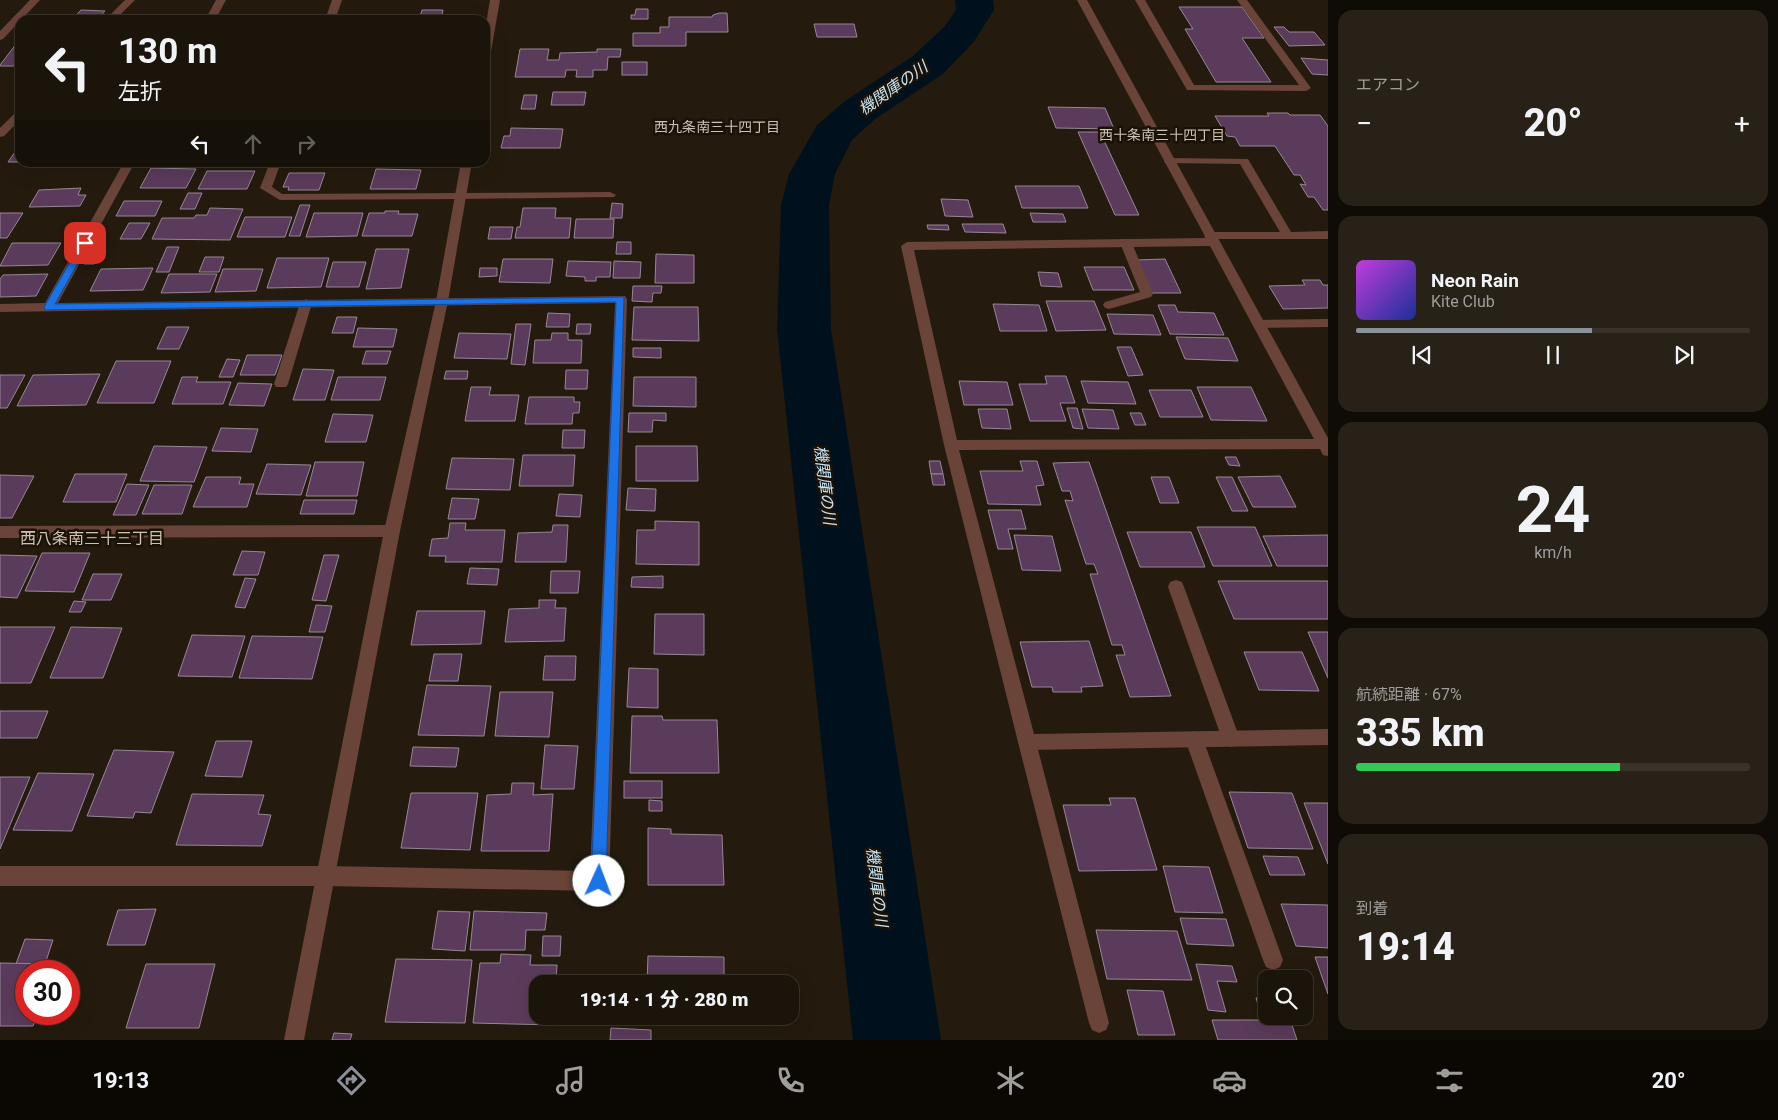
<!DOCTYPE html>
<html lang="ja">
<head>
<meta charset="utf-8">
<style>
	body { margin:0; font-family:Roboto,"Noto Sans JP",sans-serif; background:#282118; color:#f1f3f6; height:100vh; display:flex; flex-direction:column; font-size:19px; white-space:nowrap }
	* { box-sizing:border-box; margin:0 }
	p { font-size:16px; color:#a09e9c }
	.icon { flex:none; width:28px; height:28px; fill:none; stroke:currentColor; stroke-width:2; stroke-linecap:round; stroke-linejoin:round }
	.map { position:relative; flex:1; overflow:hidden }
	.side { display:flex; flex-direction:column; gap:10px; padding:10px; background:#0f0b06; width:450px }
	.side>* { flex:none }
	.guide { position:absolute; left:15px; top:15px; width:475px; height:152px; border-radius:15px; box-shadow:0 5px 20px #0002,0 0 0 1px #39332b; background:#1b140a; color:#f1f3f6; overflow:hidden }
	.tools { position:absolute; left:1258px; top:970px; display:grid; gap:10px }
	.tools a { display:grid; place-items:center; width:55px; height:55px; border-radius:10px; background:#1b140a; box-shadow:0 5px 20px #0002,0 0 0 1px #39332b; font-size:25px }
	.speed { position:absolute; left:15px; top:960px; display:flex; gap:10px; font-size:25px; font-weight:700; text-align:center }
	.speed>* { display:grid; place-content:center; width:65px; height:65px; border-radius:50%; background:#1b140a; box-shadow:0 5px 20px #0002,0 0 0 1px #39332b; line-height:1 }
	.speed .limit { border:8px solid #d22; background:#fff; color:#111 }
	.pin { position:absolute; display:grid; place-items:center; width:42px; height:42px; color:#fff; margin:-21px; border-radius:10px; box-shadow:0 2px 8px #0006 }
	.me { position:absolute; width:55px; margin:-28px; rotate:2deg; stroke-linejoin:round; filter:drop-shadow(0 0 4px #0008) }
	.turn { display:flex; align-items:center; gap:18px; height:105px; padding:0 20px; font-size:22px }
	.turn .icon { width:65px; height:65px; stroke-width:2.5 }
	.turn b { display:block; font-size:35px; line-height:42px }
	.lanes { display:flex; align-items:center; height:48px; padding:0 20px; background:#0003; justify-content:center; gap:25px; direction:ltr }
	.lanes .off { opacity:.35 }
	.big { font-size:38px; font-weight:800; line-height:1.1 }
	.side .widget { flex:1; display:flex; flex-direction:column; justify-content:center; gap:8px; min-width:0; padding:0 18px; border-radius:15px; background:#282118 }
	.side .dial { align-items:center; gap:0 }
	.dial b { font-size:65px; line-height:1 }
	.song { display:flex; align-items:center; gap:15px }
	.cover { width:60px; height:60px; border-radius:8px; background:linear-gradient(135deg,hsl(290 70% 55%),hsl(230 70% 35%)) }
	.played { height:5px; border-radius:2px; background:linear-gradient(90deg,#8c9099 60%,#39332b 60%) }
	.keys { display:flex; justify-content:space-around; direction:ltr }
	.heat { display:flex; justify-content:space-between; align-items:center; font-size:28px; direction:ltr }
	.charge { height:8px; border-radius:4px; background:linear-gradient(90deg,#34c759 67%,#39332b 0) }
	.trip { position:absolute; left:529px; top:975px; width:270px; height:50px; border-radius:15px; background:#1b140a; box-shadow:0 5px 20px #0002,0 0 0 1px #39332b; font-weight:800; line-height:50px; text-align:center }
	.menu { display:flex; height:80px; justify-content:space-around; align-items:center; background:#0b0804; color:#a09e9c }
	.menu .icon { width:35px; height:35px }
	.menu .on { color:#8c9099 }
	.menu b { font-size:22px; color:#f1f3f6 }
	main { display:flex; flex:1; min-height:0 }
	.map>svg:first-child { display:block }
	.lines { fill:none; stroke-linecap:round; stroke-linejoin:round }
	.river { fill:#00111d; fill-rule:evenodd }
	.building { fill:#5b3b5b; stroke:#958795 }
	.service { fill:#6a4339; fill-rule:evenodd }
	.minor { fill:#6a4339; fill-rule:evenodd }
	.tertiary { fill:#6a4339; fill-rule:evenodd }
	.route { fill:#1a73e8; stroke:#114b97 }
	.labels { text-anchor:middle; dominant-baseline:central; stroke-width:5; stroke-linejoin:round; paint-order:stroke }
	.far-neighbourhood-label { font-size:14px; fill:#cdc1b0; stroke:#1a1206 }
	.water-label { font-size:16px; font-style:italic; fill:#c8e5f6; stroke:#1a1206 }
	.neighbourhood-label { font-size:16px; fill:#cdc1b0; stroke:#1a1206 }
</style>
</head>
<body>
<main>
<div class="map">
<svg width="1328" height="1040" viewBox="0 0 1328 1040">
	<rect width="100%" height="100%" fill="#241b0e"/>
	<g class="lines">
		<polygon class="river" points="955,0 993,0 994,10 973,43 943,74 875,119 852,140 835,174 829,205 831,329 941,1040 853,1040 777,329 781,205 789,174 817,125 845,101 913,56 944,27 956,10"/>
	</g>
	<g class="building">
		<polygon points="1179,7 1242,7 1264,38 1242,38 1271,82 1216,82 1185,29 1193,29"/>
		<polygon points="636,9 648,9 648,19 631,19 631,15 635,15"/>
		<polygon points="81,10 105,11 97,20 72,20"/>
		<polygon points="422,10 443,10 441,20 419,20"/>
		<polygon points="719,13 727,13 728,32 686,32 686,46 633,46 633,33 660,33 660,27 669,27 669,17 712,17 713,15"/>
		<polygon points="223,16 270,16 268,20 221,20"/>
		<polygon points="814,24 854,24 857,37 817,37"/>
		<polygon points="1274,27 1284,27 1289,32 1314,32 1325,45 1289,46"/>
		<polygon points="20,39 20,66 0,66 0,65"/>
		<polygon points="520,49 549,49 547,60 559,60 560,53 597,52 597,49 621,49 620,57 608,57 607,70 593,70 593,77 576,77 577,70 566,70 565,77 515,77"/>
		<polygon points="1301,58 1328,60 1328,75 1312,74"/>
		<rect x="622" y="62" width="25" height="13"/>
		<polygon points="553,92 586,92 584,105 551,105"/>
		<polygon points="524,95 537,95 535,109 521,109"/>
		<polygon points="1048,107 1105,108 1114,129 1056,128"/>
		<polygon points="1267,113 1288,113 1290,115 1320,115 1328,126 1328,210 1323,210 1314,197 1308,197 1300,184 1306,185 1300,175 1294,175 1275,146 1240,146 1235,137 1227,136 1215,116 1269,116"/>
		<polygon points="511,128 563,129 560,148 501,148 504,136 510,136"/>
		<polygon points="1078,132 1100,132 1139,215 1115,215"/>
		<polygon points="20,145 20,162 8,162"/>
		<polygon points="151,168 196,169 186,188 140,188"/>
		<polygon points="376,169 421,170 416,189 370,189"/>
		<polygon points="207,171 255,171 247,189 198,189"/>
		<polygon points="289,173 325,173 319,190 288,190 289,187 283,187"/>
		<polygon points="1015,186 1079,186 1088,208 1022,208"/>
		<polygon points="81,188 78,195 86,195 80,206 29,207 39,190"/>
		<polygon points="188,193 202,193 195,209 180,209"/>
		<polygon points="941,199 968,200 973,217 945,216"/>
		<polygon points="124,201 162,201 155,216 116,216"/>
		<polygon points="612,203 623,204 622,218 610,218"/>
		<polygon points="300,205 310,205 300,236 289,236"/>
		<polygon points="210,208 243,209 230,240 152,239 162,218 194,218 196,215 207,215"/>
		<polygon points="523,208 556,208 555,218 571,218 569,238 515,238 517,227 520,227"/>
		<polygon points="385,211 399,211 398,214 418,214 412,236 362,236 369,213 385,213"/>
		<polygon points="0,213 23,213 7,238 0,238"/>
		<polygon points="314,213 363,213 357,236 306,237"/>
		<polygon points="1030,213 1063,214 1066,222 1033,222"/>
		<polygon points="245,217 292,217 285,237 237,237"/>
		<polygon points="576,219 614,219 613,238 574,238"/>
		<polygon points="129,223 150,223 141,239 120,239"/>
		<polygon points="962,224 1003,224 1006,233 965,232"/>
		<polygon points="927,225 948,225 949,230 928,229"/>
		<polygon points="490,227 513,227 511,239 488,239"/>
		<polygon points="617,242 631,242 631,254 616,254"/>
		<polygon points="12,243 61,243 48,265 0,266"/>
		<polygon points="95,245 105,245 94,264 84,264"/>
		<polygon points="167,247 179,247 169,272 156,272"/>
		<polygon points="376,249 409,249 401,288 366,289"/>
		<polygon points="656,254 694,255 694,283 655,283"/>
		<polygon points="205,257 224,257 219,272 199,272"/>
		<polygon points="277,258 329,258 321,287 267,288"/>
		<polygon points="503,259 553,259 550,283 499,282"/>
		<polygon points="1165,259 1181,293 1151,293 1136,260"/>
		<polygon points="568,261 611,262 610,277 596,277 596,281 585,281 585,277 566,276"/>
		<polygon points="614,261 641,262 640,278 613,278"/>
		<polygon points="333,262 366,262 359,287 326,287"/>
		<polygon points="1084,267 1124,267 1134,290 1093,290"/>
		<polygon points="153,268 143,290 90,291 101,269"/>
		<polygon points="480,268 497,268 497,276 479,277"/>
		<polygon points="223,269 263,269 256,291 215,292"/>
		<polygon points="1038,272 1058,273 1062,287 1041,286"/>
		<polygon points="48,274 36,296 0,297 0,279 3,275"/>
		<polygon points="169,274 217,274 210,292 161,293"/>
		<polygon points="1302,280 1320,280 1323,285 1328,285 1328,308 1283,309 1269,286 1305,285"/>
		<polygon points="633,286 662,286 661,293 653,293 652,302 632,301"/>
		<polygon points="1046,301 1094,301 1106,330 1056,331"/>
		<polygon points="993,304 1039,305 1047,331 1000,331"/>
		<polygon points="1158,305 1175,305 1178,312 1214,313 1224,335 1170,334"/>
		<polygon points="634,307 698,307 699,341 632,340"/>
		<polygon points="548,313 570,314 569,327 546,327"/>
		<polygon points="1107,314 1153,315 1161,335 1114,334"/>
		<polygon points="337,317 357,317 353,333 332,333"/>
		<polygon points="516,324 531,324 525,365 511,364"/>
		<polygon points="577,324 591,324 590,334 576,334"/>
		<polygon points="167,327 189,327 179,349 157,349"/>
		<polygon points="358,328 397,329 393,347 353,347"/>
		<polygon points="459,333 511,334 507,359 454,358"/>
		<polygon points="552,333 568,333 568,340 582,340 581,363 533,363 535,340 551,340"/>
		<polygon points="1176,337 1228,338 1238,361 1185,359"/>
		<polygon points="1117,347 1131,347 1143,375 1128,376"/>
		<polygon points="633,348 661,348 661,358 633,357"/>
		<polygon points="366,351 391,351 387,364 362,364"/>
		<polygon points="247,355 282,355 275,375 240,375"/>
		<polygon points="227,359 240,360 233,377 219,377"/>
		<polygon points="116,361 171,361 154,403 97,403"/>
		<polygon points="303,369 334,370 325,400 293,400"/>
		<polygon points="566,370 588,370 587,389 565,389"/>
		<polygon points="446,371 468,371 467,379 444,379"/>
		<polygon points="100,374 86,405 17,406 33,375"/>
		<polygon points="0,375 25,375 7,408 0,408"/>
		<polygon points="1045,376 1066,376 1075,403 1060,403 1066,421 1030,421 1019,384 1047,384"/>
		<polygon points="182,377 198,377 196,382 231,382 223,404 172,404"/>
		<polygon points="338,377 386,377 380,400 331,400"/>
		<polygon points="634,377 696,377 696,407 633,406"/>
		<polygon points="959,381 1007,382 1013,405 964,405"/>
		<polygon points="1081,381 1128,382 1136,404 1088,403"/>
		<polygon points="238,383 272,384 264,406 229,405"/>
		<polygon points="471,387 491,387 489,395 519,395 515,421 465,421"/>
		<polygon points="1197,387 1251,387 1267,421 1211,420"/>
		<polygon points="1149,390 1191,390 1203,417 1160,417"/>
		<polygon points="529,397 574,397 574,402 580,402 579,413 573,413 572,424 525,424"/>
		<polygon points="1067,408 1077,408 1083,429 1073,428"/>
		<polygon points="978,409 1007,409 1011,429 982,428"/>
		<polygon points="1082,409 1113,410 1119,429 1088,428"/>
		<polygon points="629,413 666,413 666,421 653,420 652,432 628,432"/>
		<polygon points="1130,413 1141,413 1146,425 1135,425"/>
		<polygon points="333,414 373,415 366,442 325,442"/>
		<polygon points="221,428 258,429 251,452 212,451"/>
		<polygon points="563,430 585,430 584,448 562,448"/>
		<polygon points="154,446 207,447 194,482 140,481"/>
		<polygon points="636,446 697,446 698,481 636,481"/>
		<polygon points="523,455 575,455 573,486 519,486"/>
		<polygon points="1225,457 1236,457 1240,466 1229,465"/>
		<polygon points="452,458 514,459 510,490 446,489"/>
		<polygon points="929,461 940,461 943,474 931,474"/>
		<polygon points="1020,461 1037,461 1044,485 1036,486 1041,505 988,504 980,471 1023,471"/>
		<polygon points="315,462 364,462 357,496 306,496"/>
		<polygon points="1089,462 1171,696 1130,697 1116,655 1125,655 1122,645 1112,645 1090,574 1098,574 1094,564 1086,564 1065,500 1073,501 1070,491 1062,491 1053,463"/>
		<polygon points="267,464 311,465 301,495 256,494"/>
		<polygon points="75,474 127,474 116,502 63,502"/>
		<polygon points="931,474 943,474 945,485 933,485"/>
		<polygon points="0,475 34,476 12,518 0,518"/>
		<polygon points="1280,476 1296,507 1253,507 1238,477"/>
		<polygon points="206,477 241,477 239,484 254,484 247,507 193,507"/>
		<polygon points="1151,477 1169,477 1179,503 1160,503"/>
		<polygon points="1216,477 1232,477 1248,511 1232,511"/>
		<polygon points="127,484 149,485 136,515 113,515"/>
		<polygon points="154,485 192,485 182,514 142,514"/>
		<polygon points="628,488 656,489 655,511 626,510"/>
		<polygon points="559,494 582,495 580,517 556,516"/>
		<polygon points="452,498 479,499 475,519 448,519"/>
		<polygon points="304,500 357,500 354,514 300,514"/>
		<polygon points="988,510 1021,510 1026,529 1008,529 1013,549 998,549"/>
		<polygon points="655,521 699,522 699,565 636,564 637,530 655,530"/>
		<polygon points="450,523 466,523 465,530 505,530 502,562 445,562 446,556 429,556 432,539 448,538"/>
		<polygon points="553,525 568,525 566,562 515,562 518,533 552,532"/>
		<polygon points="1197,527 1255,527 1272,566 1213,566"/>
		<polygon points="1127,532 1191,532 1205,567 1140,567"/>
		<polygon points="1014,535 1052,536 1061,571 1022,570"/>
		<polygon points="1328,535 1328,566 1277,566 1263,536"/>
		<polygon points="242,551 265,552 258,575 233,575"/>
		<polygon points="42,553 90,553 74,592 25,591"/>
		<polygon points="0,555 37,556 17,598 0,597"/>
		<polygon points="324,555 339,555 326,601 312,600"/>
		<polygon points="470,568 499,569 497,585 467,584"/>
		<polygon points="551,571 580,571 578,593 550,593"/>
		<polygon points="93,574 122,574 111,600 82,600"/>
		<polygon points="663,576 663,588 631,587 632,577"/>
		<polygon points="245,578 256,579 245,608 235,607"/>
		<polygon points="1218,581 1328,581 1328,619 1234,619"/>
		<polygon points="539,600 556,600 555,608 566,608 564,641 505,642 509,609 539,608"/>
		<polygon points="74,601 86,602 81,612 69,612"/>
		<polygon points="316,605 332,606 325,632 309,632"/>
		<polygon points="417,611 485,611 481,644 411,645"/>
		<polygon points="655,614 704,614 704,655 654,654"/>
		<polygon points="0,627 55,627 31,683 0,683"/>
		<polygon points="71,627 122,628 103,678 50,678"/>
		<polygon points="1308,632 1328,632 1328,678"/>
		<polygon points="192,635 245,636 232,677 178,676"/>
		<polygon points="252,636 323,637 312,679 239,678"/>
		<polygon points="1089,641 1103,686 1081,687 1082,692 1053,692 1052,687 1032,687 1020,642"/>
		<polygon points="1244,652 1302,652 1319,691 1259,690"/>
		<polygon points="434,654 462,654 458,681 429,681"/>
		<polygon points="545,656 576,656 575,680 543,680"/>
		<polygon points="629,668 658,669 658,708 627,707"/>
		<polygon points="427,685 491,686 484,736 418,735"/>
		<polygon points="500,692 553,692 549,737 495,736"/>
		<polygon points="0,711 48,711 37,738 0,738"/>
		<polygon points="632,716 662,716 663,720 717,720 719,773 630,773"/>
		<polygon points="216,741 252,741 242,777 205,776"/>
		<polygon points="545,745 578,746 574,789 541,789"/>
		<polygon points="413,747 459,748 456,767 410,766"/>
		<polygon points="114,750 174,752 151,813 135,812 133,818 87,816"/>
		<polygon points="38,773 94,774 72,831 13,830"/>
		<polygon points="0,777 30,777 0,849"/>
		<rect x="624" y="781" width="38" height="17"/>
		<polygon points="512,783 534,783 533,795 553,794 549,851 481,851 487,795 511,794"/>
		<polygon points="1229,792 1292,793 1313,849 1248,848"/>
		<polygon points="411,793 478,793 470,850 401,848"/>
		<polygon points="192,794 264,795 258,814 271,815 262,846 176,845"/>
		<polygon points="1109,798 1135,798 1157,870 1079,871 1063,805 1111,805"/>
		<polygon points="649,800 662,801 662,811 649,811"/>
		<polygon points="1304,803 1328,803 1328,864"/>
		<polygon points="648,828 671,829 671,834 722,835 724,885 648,885"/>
		<polygon points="1263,856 1298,857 1305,875 1270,875"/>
		<polygon points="1163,866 1209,867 1223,913 1175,912"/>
		<polygon points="1281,904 1328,905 1328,948 1296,946"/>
		<polygon points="156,909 145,945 107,945 118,910"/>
		<polygon points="438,911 470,912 465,951 432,949"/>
		<polygon points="474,911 547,913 545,930 526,930 525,950 470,950"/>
		<polygon points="1180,918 1226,919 1234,946 1187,944"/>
		<polygon points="1096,930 1177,931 1192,980 1107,979"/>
		<polygon points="543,936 561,936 560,956 542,956"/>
		<polygon points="25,939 53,940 45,964 16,964"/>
		<polygon points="501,954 531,955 530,965 557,965 556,984 538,984 538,1016 553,1016 553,1025 473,1023 480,963 500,963"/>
		<polygon points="648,956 724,957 724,984 647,984"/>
		<polygon points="1315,957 1328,957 1328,994"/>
		<polygon points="396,959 472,960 465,1023 385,1022"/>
		<polygon points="0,963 56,964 53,971 26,971 26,1014 38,1014 33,1026 0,1026"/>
		<polygon points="146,964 215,964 199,1028 126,1028"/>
		<polygon points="1196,964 1232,966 1237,982 1217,981 1226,1012 1208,1010"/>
		<polygon points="1127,990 1163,991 1175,1035 1138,1035"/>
		<polygon points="1256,998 1266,998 1266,1016 1289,1016 1297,1040 1218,1040 1212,1020 1263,1020"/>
		<polygon points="611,1028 651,1030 651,1040 610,1040"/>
		<polygon points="334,1033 352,1034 350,1040 332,1040"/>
	</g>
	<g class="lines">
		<g class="service">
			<polygon points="125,0 135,0 115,20 105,20"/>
			<polygon points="1135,0 1145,0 1194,85 1299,85 1237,0 1247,0 1311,88 1306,91 1187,90"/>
			<polygon points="20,111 20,120 4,136 0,137 0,128 16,112"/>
			<polygon points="1169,158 1248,159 1291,232 1328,231 1328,239 1206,239 1204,236 1206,233 1210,232 1280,232 1240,164 1165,163 1164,161"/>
			<polygon points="610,192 616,195 614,197 461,199 455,196 461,193"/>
			<polygon points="1126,239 1132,243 1153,294 1151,297 1109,309 1105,308 1103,305 1105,302 1140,292 1120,243"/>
			<polygon points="306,299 312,303 288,384 286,387 276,387 274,384 300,303"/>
			<polygon points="1328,319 1328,327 1258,328 1252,324 1258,320"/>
			<polygon points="1176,580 1182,582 1184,587 1240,739 1237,745 1231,747 1225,745 1222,739 1168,587 1170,582"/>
			<polygon points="1194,731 1200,733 1203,739 1283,960 1280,967 1273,970 1266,967 1263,960 1185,739 1188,733"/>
			<polygon points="1027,734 1033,736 1036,742 1109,1023 1106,1030 1099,1033 1092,1030 1089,1023 1018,742 1021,736"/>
		</g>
		<g class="minor">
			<polygon points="30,0 40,0 3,39 0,40 0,31"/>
			<polygon points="216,0 226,0 215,20 205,20"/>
			<polygon points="332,0 342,0 335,20 325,20"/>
			<path d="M1077 0H1087L1328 438V456L1323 455 1320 449 959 450 1034 734 1328 729V745L1027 750 1021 748 1018 742 944 445 901 246 907 242 1206 238ZM1210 246 1314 439 957 440 914 250Z"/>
			<polygon points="124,162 135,162 58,303 625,296 627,299 609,881 606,888 599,891 325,886 0,886 0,866 325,866 590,871 615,303 0,312 0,304 45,303"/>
			<polygon points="270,162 281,162 272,187 282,194 461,193 467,196 461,199 280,200 260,188"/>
			<polygon points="392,525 397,527 400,531 397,535 392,537 0,538 0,526"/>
		</g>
		<g class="tertiary">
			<polygon points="490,0 500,0 490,57 485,60 485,30"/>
			<polygon points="461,162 472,162 448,301 400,531 304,1040 284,1040 384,531 436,301"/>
		</g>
	</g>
	<polygon class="route" points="85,240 89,243 55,304 624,297 606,881 604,886 599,888 594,886 591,881 616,302 45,310 44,307 81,243"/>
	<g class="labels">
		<g class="far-neighbourhood-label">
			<text x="717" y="127">西九条南三十四丁目</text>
			<text x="1162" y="135">西十条南三十四丁目</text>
		</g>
		<g class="water-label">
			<text transform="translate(893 88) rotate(-35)">機関庫の川</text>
			<text transform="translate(825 485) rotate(83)">機関庫の川</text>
			<text transform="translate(877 887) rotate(83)">機関庫の川</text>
		</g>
		<g class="neighbourhood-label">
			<text x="92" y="538">西八条南三十三丁目</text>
		</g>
	</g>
</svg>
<div class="tools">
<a><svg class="icon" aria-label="search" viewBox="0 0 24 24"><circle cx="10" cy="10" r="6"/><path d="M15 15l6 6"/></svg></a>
</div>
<div class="speed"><div class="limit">30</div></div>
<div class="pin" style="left:85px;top:243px;background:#d93025"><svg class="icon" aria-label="arrive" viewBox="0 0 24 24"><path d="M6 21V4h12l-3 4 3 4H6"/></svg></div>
<svg class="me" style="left:599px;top:881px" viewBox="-20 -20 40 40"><circle r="19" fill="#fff"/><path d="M0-13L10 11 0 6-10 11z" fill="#1a73e8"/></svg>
<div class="trip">19:14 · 1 分 · 280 m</div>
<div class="guide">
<div class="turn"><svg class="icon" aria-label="left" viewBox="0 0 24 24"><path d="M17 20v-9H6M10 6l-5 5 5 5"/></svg><div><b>130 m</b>左折</div></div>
<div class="lanes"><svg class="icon" aria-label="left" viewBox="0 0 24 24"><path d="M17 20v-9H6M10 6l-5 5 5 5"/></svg><svg class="icon off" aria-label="ahead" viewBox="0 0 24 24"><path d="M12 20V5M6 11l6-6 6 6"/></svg><svg class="icon off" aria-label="right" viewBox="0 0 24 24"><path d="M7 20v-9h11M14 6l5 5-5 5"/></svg></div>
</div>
</div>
<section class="side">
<div class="widget"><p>エアコン</p>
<div class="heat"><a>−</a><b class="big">20°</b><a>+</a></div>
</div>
<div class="widget">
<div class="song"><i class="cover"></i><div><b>Neon Rain</b><p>Kite Club</p></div></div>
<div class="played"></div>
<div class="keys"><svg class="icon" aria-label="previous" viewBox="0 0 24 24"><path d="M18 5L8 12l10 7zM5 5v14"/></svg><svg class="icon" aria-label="pause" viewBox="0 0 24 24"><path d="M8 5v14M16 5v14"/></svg><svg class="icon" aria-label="next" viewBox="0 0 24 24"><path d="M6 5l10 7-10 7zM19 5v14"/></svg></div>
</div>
<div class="widget dial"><b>24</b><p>km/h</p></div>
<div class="widget"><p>航続距離 · 67%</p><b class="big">335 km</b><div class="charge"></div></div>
<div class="widget"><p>到着</p><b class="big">19:14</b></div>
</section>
</main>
<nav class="menu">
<b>19:13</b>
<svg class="icon on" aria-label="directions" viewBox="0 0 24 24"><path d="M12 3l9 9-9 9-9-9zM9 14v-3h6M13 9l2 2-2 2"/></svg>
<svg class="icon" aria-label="music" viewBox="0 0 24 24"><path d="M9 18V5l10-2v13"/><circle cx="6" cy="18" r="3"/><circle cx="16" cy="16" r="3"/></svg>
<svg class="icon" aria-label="phone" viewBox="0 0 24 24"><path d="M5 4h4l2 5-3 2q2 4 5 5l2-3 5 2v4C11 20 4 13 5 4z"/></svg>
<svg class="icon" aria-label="climate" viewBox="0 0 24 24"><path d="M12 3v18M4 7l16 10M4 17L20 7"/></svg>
<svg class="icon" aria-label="car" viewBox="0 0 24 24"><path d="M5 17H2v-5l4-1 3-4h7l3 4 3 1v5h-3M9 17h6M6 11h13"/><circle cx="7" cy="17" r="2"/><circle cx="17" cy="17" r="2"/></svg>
<svg class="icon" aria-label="filters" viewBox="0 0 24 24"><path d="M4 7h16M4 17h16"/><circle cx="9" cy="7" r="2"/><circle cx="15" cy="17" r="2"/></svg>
<b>20°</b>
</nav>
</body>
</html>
